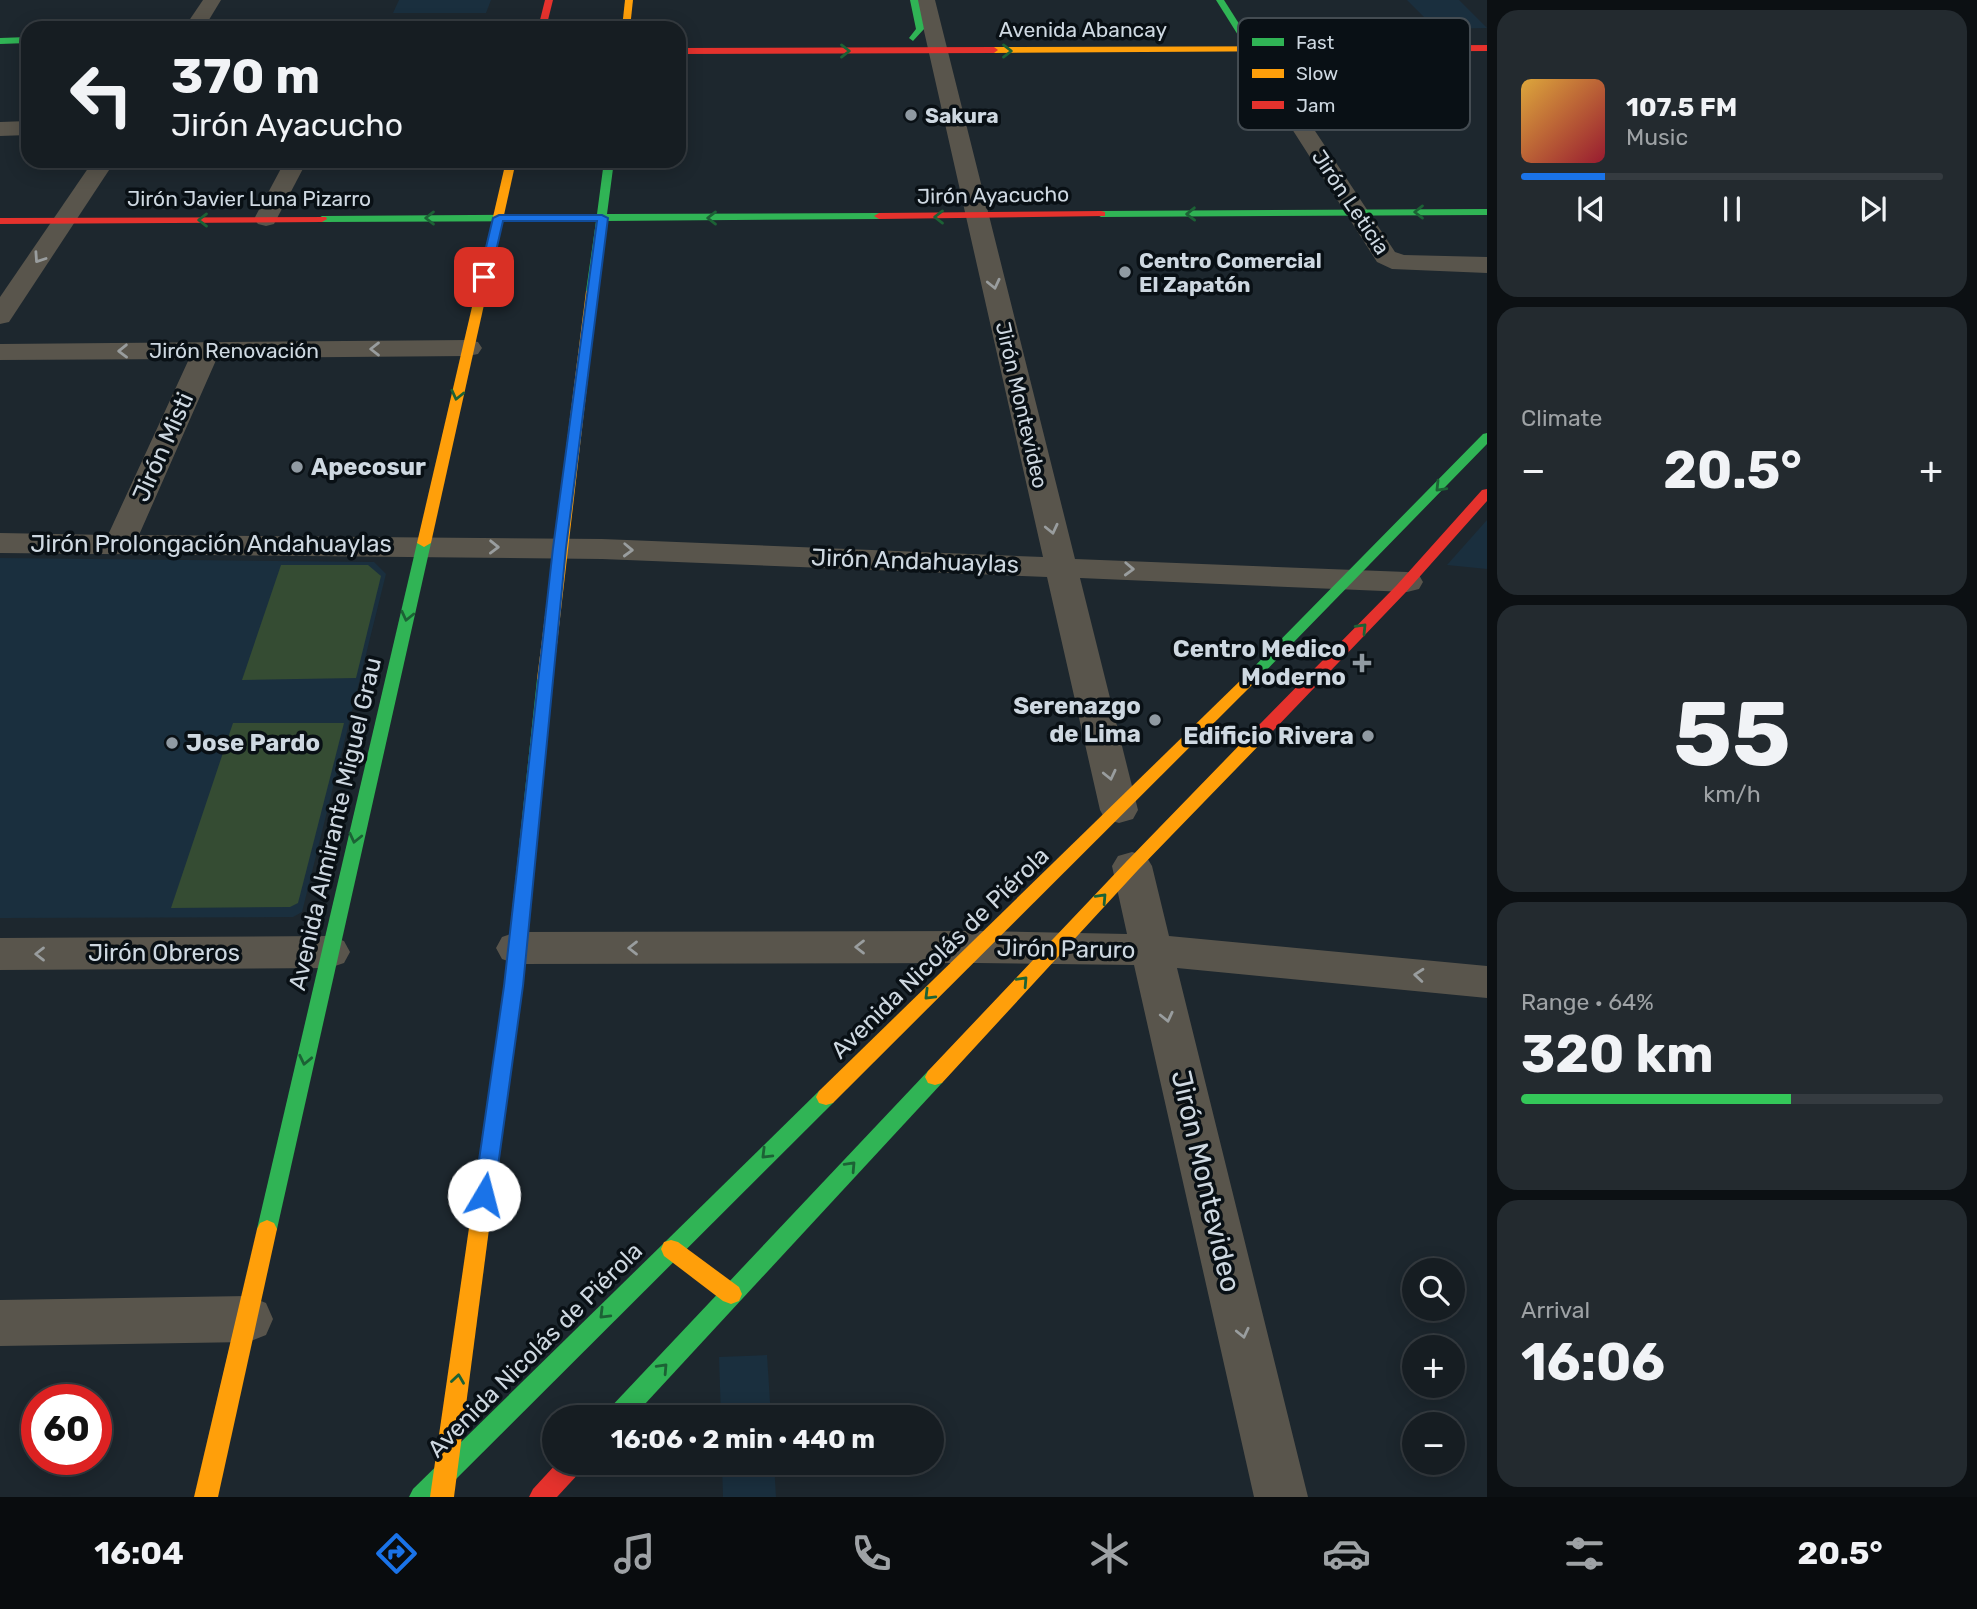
<!DOCTYPE html>
<html lang="en">
<head>
<meta charset="utf-8">
<style>
	body { margin:0; font-family:Rubik,sans-serif; background:#232a2f; color:#f1f3f6; height:100vh; display:flex; flex-direction:column; font-size:26px; white-space:nowrap }
	* { box-sizing:border-box; margin:0 }
	p { font-size:23px; color:#9ea2a5 }
	.icon { flex:none; width:38px; height:38px; fill:none; stroke:currentColor; stroke-width:2; stroke-linecap:round; stroke-linejoin:round }
	.map { position:relative; flex:1; overflow:hidden }
	.panel { display:flex; flex-direction:column; gap:10px; padding:10px; background:#0c1013; width:490px }
	.panel>* { flex:none }
	.top-card { position:absolute; left:21px; top:21px; width:665px; height:147px; border-radius:21px; box-shadow:0 4px 18px #0003,0 0 0 2px #353b40; background:#161d22; color:#f1f3f6; overflow:hidden }
	.fabs { position:absolute; left:1402px; top:1258px; display:grid; gap:14px }
	.fabs a { display:grid; place-items:center; width:63px; height:63px; border-radius:50%; background:#161d22; box-shadow:0 4px 18px #0003,0 0 0 2px #353b40; font-size:35px }
	.speed { position:absolute; left:21px; top:1384px; display:flex; gap:14px; font-size:35px; font-weight:700; text-align:center }
	.speed>* { display:grid; place-content:center; width:91px; height:91px; border-radius:50%; background:#161d22; box-shadow:0 4px 18px #0003,0 0 0 2px #353b40; line-height:1 }
	.speed .limit { border:10px solid #d22; background:#fff; color:#111 }
	.pin { position:absolute; display:grid; place-items:center; width:60px; height:60px; color:#fff; margin:-30px; border-radius:14px; box-shadow:0 4px 10px #0006 }
	.me { position:absolute; width:77px; margin:-38px; rotate:8deg; stroke-linejoin:round; filter:drop-shadow(0 0 5px #0008) }
	.turn { display:flex; align-items:center; gap:24px; height:147px; padding:0 35px; font-size:32px }
	.turn .icon { width:91px; height:91px; stroke-width:2.5 }
	.turn b { display:block; font-size:49px; line-height:60px }
	.big { font-size:52px; font-weight:700; line-height:1.1 }
	.panel .widget { flex:1; display:flex; flex-direction:column; justify-content:center; gap:10px; min-width:0; padding:0 24px; border-radius:21px; background:#232a2f }
	.panel .dial { align-items:center; gap:0 }
	.dial b { font-size:91px; line-height:1 }
	.song { display:flex; align-items:center; gap:21px }
	.cover { width:84px; height:84px; border-radius:10px; background:linear-gradient(135deg,hsl(40 70% 55%),hsl(350 70% 35%)) }
	.played { height:7px; border-radius:4px; background:linear-gradient(90deg,#1a73e8 20%,#353b40 20%) }
	.keys { display:flex; justify-content:space-around; direction:ltr }
	.heat { display:flex; justify-content:space-between; align-items:center; font-size:38px; direction:ltr }
	.charge { height:10px; border-radius:5px; background:linear-gradient(90deg,#34c759 64%,#353b40 0) }
	.trip { position:absolute; left:542px; top:1405px; width:402px; height:70px; border-radius:35px; background:#161d22; box-shadow:0 4px 18px #0003,0 0 0 2px #353b40; font-weight:700; line-height:70px; text-align:center }
	.tab-bar { display:flex; height:112px; justify-content:space-around; align-items:center; background:#090c0e; color:#9ea2a5 }
	.tab-bar .icon { width:49px; height:49px }
	.tab-bar .on { color:#1a73e8 }
	.tab-bar b { font-size:32px; color:#f1f3f6 }
	main { display:flex; flex:1; min-height:0 }
	.map>svg:first-child { display:block }
	.built { fill:#1a2f3e }
	.green { fill:#354c33 }
	.lines { fill:none; stroke-linecap:round; stroke-linejoin:round }
	.street { fill:#59554c; fill-rule:evenodd }
	.fast { fill:#30b455; fill-rule:evenodd }
	.slow { fill:#ff9f0a; fill-rule:evenodd }
	.jam { fill:#e5322d; fill-rule:evenodd }
	.oneway { stroke:#1c6235 }
	.oneway2 { stroke:#999d9e }
	.route { fill:#1a73e8; stroke:#114b97; stroke-width:2 }
	.poi-dot { fill:#909aa2; stroke:#091015; stroke-width:2.5 }
	.labels { text-anchor:middle; dominant-baseline:central; stroke-width:7; stroke-linejoin:round; paint-order:stroke }
	.far-street-label { font-size:21px; fill:#ced8e1; stroke:#091015 }
	.far-poi-label { font-size:21px; font-weight:bold; fill:#ced8e1; stroke:#091015; text-anchor:start }
	.street-label { font-size:24px; fill:#ced8e1; stroke:#091015 }
	.poi-label { font-size:24px; font-weight:bold; fill:#ced8e1; stroke:#091015; text-anchor:end }
	.near-street-label { font-size:28px; fill:#ced8e1; stroke:#091015 }
	.key { fill:#091015; stroke:#444c52; stroke-width:2 }
	.key-label { font-size:19px; fill:#ced8e1 }
</style>
</head>
<body>
<main>
<div class="map">
<svg width="1487" height="1497" viewBox="0 0 1487 1497">
	<rect width="100%" height="100%" fill="#1d272e"/>
	<g class="built">
		<polygon points="399,0 491,0 486,13 393,13"/>
		<polygon points="1407,0 1459,0 1487,28 1436,29"/>
		<polygon points="1487,520 1487,569 1447,565"/>
		<polygon points="0,558 374,562 386,574 302,912 293,917 0,918"/>
		<polygon points="767,1355 771,1417 721,1417 719,1357"/>
		<polygon points="722,1463 774,1463 776,1497 723,1497"/>
	</g>
	<g class="green">
		<polygon points="281,565 368,565 381,576 356,678 242,680"/>
		<polygon points="233,723 344,723 298,903 290,907 171,908"/>
	</g>
	<g class="lines">
		<g class="street">
			<polygon points="203,0 221,0 204,28 184,28"/>
			<polygon points="917,0 935,0 1075,559 1407,572 1419,575 1423,582 1419,589 1407,592 1080,578 1138,810 1133,819 1119,823 1105,819 1100,810 1047,577 602,559 0,553 0,533 108,535 189,359 0,360 0,344 468,340 478,342 482,348 478,354 468,356 217,358 139,535 602,539 1043,557"/>
			<polygon points="1251,43 1258,45 1261,49 1395,252 1404,255 1487,257 1487,273 1392,269 1377,262 1241,49 1244,45"/>
			<polygon points="28,121 28,135 0,136 0,122"/>
			<polygon points="93,161 115,161 9,322 0,324 0,297"/>
			<polygon points="285,161 307,161 274,224 266,226 258,224 254,219"/>
			<polygon points="1132,852 1146,856 1152,866 1169,936 1487,966 1487,998 1177,968 1308,1497 1254,1497 1134,965 977,963 517,964 502,959 496,948 502,937 517,932 977,931 1127,934 1112,866 1118,856"/>
			<polygon points="329,936 344,941 350,952 344,963 329,968 0,970 0,938"/>
			<polygon points="248,1296 266,1303 273,1319 266,1335 248,1342 0,1346 0,1300"/>
		</g>
		<g class="fast">
			<polygon points="910,0 918,0 924,29 913,41 909,38 916,29"/>
			<polygon points="1216,0 1224,0 1255,49 1254,51 1248,51"/>
			<polygon points="28,37 28,43 0,44 0,38"/>
			<polygon points="604,161 614,161 607,214 879,213 884,216 879,219 606,221 598,291 592,294 586,291 596,221 322,222 317,219 322,216 597,214"/>
			<polygon points="1487,209 1487,215 1101,217 1096,214 1101,211"/>
			<polygon points="1487,433 1487,444 1255,682 1245,682 1242,679 1245,676 1483,434"/>
			<polygon points="424,539 431,543 277,1229 274,1235 267,1238 260,1235 257,1229 417,543"/>
			<polygon points="545,674 553,679 522,986 491,1214 488,1220 481,1223 474,1220 471,1214 504,986 537,679"/>
			<polygon points="935,1069 942,1071 945,1077 942,1083 632,1418 605,1418 608,1410 928,1071"/>
			<polygon points="826,1089 833,1091 836,1097 833,1103 438,1497 409,1497 413,1489 819,1091"/>
		</g>
		<g class="slow">
			<polygon points="625,0 633,0 630,28 622,28"/>
			<polygon points="1328,46 1331,47 1331,51 994,53 990,50 994,47"/>
			<polygon points="506,161 516,161 431,543 424,547 417,543"/>
			<polygon points="592,288 598,291 553,679 545,684 537,679 586,291"/>
			<polygon points="1250,674 1255,676 1258,679 1255,682 833,1103 826,1105 819,1103 816,1097 819,1091 1245,676"/>
			<polygon points="1263,726 1269,727 1271,731 1269,735 1138,870 942,1083 935,1085 928,1083 925,1077 928,1071 1126,862 1257,727"/>
			<polygon points="481,1205 488,1208 491,1214 454,1497 430,1497 471,1214 474,1208"/>
			<polygon points="267,1220 274,1223 277,1229 218,1497 194,1497 257,1229 260,1223"/>
			<polygon points="671,1240 678,1242 739,1287 742,1294 739,1301 731,1304 723,1301 664,1256 661,1249 664,1242"/>
		</g>
		<g class="jam">
			<polygon points="545,0 553,0 546,28 538,28"/>
			<polygon points="1487,45 1487,51 1328,52 1324,49 1328,46"/>
			<polygon points="679,48 994,47 998,50 994,53 679,54"/>
			<polygon points="1101,211 1105,212 1105,216 879,219 874,216 879,213"/>
			<polygon points="326,217 327,219 322,222 0,224 0,218"/>
			<polygon points="1487,489 1487,501 1406,592 1269,735 1257,735 1255,731 1257,727 1396,586 1482,490"/>
			<polygon points="557,1463 585,1463 581,1471 557,1497 529,1497 533,1489"/>
		</g>
	</g>
	<defs><path id="oneway-chevron" d="M-2-3.5L2.5 0L-2 3.5" fill="none" stroke-width="1.6" stroke-linecap="round" stroke-linejoin="round" transform="scale(1.75)"/></defs>
	<g class="oneway">
		<use href="#oneway-chevron" transform="translate(845 51)"/>
		<use href="#oneway-chevron" transform="translate(1007 51)"/>
		<use href="#oneway-chevron" transform="translate(1419 212) rotate(180)"/>
		<use href="#oneway-chevron" transform="translate(1191 214) rotate(179)"/>
		<use href="#oneway-chevron" transform="translate(939 217) rotate(180)"/>
		<use href="#oneway-chevron" transform="translate(430 218) rotate(180)"/>
		<use href="#oneway-chevron" transform="translate(712 218) rotate(180)"/>
		<use href="#oneway-chevron" transform="translate(203 220) rotate(180)"/>
		<use href="#oneway-chevron" transform="translate(457 395) rotate(103)"/>
		<use href="#oneway-chevron" transform="translate(1440 487) rotate(134)"/>
		<use href="#oneway-chevron" transform="translate(407 616) rotate(103)"/>
		<use href="#oneway-chevron" transform="translate(1362 628) rotate(-46)"/>
		<use href="#oneway-chevron" transform="translate(355 838) rotate(103)"/>
		<use href="#oneway-chevron" transform="translate(1102 898) rotate(-47)"/>
		<use href="#oneway-chevron" transform="translate(1023 981) rotate(-47)"/>
		<use href="#oneway-chevron" transform="translate(929 995) rotate(135)"/>
		<use href="#oneway-chevron" transform="translate(305 1060) rotate(102)"/>
		<use href="#oneway-chevron" transform="translate(766 1154) rotate(135)"/>
		<use href="#oneway-chevron" transform="translate(851 1166) rotate(-47)"/>
		<use href="#oneway-chevron" transform="translate(604 1314) rotate(135)"/>
		<use href="#oneway-chevron" transform="translate(663 1368) rotate(-47)"/>
		<use href="#oneway-chevron" transform="translate(458 1379) rotate(-82)"/>
	</g>
	<g class="oneway2">
		<use href="#oneway-chevron" transform="translate(39 258) rotate(124)"/>
		<use href="#oneway-chevron" transform="translate(994 284) rotate(77)"/>
		<use href="#oneway-chevron" transform="translate(375 349) rotate(180)"/>
		<use href="#oneway-chevron" transform="translate(123 351) rotate(179)"/>
		<use href="#oneway-chevron" transform="translate(1052 529) rotate(77)"/>
		<use href="#oneway-chevron" transform="translate(494 547) rotate(1)"/>
		<use href="#oneway-chevron" transform="translate(628 550) rotate(2)"/>
		<use href="#oneway-chevron" transform="translate(1129 569) rotate(2)"/>
		<use href="#oneway-chevron" transform="translate(1110 775) rotate(77)"/>
		<use href="#oneway-chevron" transform="translate(860 947) rotate(180)"/>
		<use href="#oneway-chevron" transform="translate(633 948) rotate(180)"/>
		<use href="#oneway-chevron" transform="translate(40 954) rotate(180)"/>
		<use href="#oneway-chevron" transform="translate(1419 975) rotate(-175)"/>
		<use href="#oneway-chevron" transform="translate(1167 1017) rotate(77)"/>
		<use href="#oneway-chevron" transform="translate(1243 1333) rotate(77)"/>
	</g>
	<polygon class="route" points="499,215 602,215 608,218 566,548 523,986 494,1195 491,1202 484,1204 477,1202 474,1195 504,986 553,548 597,221 503,221 490,277 484,280 479,277 493,218"/>
	<g class="poi-dot">
		<circle cx="911" cy="115" r="7"/>
		<circle cx="1125" cy="272" r="7"/>
		<circle cx="297" cy="467" r="7"/>
		<path d="M1358.5 652.5h7v7h7v7h-7v7h-7v-7h-7v-7h7z"/>
		<circle cx="1155" cy="720" r="7"/>
		<circle cx="1368" cy="736" r="7"/>
		<circle cx="172" cy="743" r="7"/>
	</g>
	<g class="labels">
		<g class="far-street-label">
			<text x="1083" y="29">Avenida Abancay</text>
			<text transform="translate(993 195) rotate(-1)">Jirón Ayacucho</text>
			<text x="249" y="198">Jirón Javier Luna Pizarro</text>
			<text transform="translate(1351 202) rotate(56)">Jirón Leticia</text>
			<text x="234" y="350">Jirón Renovación</text>
			<text transform="translate(1022 405) rotate(77)">Jirón Montevideo</text>
		</g>
		<g class="far-poi-label">
			<text x="925" y="115">Sakura</text>
			<text x="1139" y="260">Centro Comercial<tspan x="1139" dy="24">El Zapatón</tspan></text>
		</g>
		<g class="street-label">
			<text transform="translate(163 447) rotate(-66)">Jirón Misti</text>
			<text x="211" y="544">Jirón Prolongación Andahuaylas</text>
			<text transform="translate(915 561) rotate(2)">Jirón Andahuaylas</text>
			<text transform="translate(335 824) rotate(-77)">Avenida Almirante Miguel Grau</text>
			<text transform="translate(1066 949) rotate(1)">Jirón Paruro</text>
			<text x="164" y="953">Jirón Obreros</text>
			<text transform="translate(940 953) rotate(-44)">Avenida Nicolás de Piérola</text>
			<text transform="translate(535 1350) rotate(-45)">Avenida Nicolás de Piérola</text>
		</g>
		<g class="poi-label">
			<text x="311" y="467" text-anchor="start">Apecosur</text>
			<text x="1346" y="649">Centro Medico<tspan x="1346" dy="28">Moderno</tspan></text>
			<text x="1141" y="706">Serenazgo<tspan x="1141" dy="28">de Lima</tspan></text>
			<text x="1354" y="736">Edificio Rivera</text>
			<text x="186" y="743" text-anchor="start">Jose Pardo</text>
		</g>
		<g class="near-street-label">
			<text transform="translate(1206 1181) rotate(77)">Jirón Montevideo</text>
		</g>
	</g>
	<rect x="1238" y="18" width="232" height="112" rx="10" class="key"/>
	<rect x="1252" y="38" width="32" height="8" fill="#30b455"/>
	<rect x="1252" y="69" width="32" height="9" fill="#ff9f0a"/>
	<rect x="1252" y="101" width="32" height="8" fill="#e5322d"/>
	<g class="key-label">
		<text x="1296" y="49">Fast</text>
		<text x="1296" y="80">Slow</text>
		<text x="1296" y="112">Jam</text>
	</g>
</svg>
<div class="fabs">
<a><svg class="icon" aria-label="search" viewBox="0 0 24 24"><circle cx="10" cy="10" r="6"/><path d="M15 15l6 6"/></svg></a>
<a>+</a>
<a>−</a>
</div>
<div class="speed"><div class="limit">60</div></div>
<div class="pin" style="left:484px;top:277px;background:#d93025"><svg class="icon" aria-label="arrive" viewBox="0 0 24 24"><path d="M6 21V4h12l-3 4 3 4H6"/></svg></div>
<svg class="me" style="left:484px;top:1195px" viewBox="-20 -20 40 40"><circle r="19" fill="#fff"/><path d="M0-13L10 11 0 6-10 11z" fill="#1a73e8"/></svg>
<div class="trip">16:06 · 2 min · 440 m</div>
<div class="top-card">
<div class="turn"><svg class="icon" aria-label="left" viewBox="0 0 24 24"><path d="M17 20v-9H6M10 6l-5 5 5 5"/></svg><div><b>370 m</b>Jirón Ayacucho</div></div>
</div>
</div>
<section class="panel">
<div class="widget">
<div class="song"><i class="cover"></i><div><b>107.5 FM</b><p>Music</p></div></div>
<div class="played"></div>
<div class="keys"><svg class="icon" aria-label="previous" viewBox="0 0 24 24"><path d="M18 5L8 12l10 7zM5 5v14"/></svg><svg class="icon" aria-label="pause" viewBox="0 0 24 24"><path d="M8 5v14M16 5v14"/></svg><svg class="icon" aria-label="next" viewBox="0 0 24 24"><path d="M6 5l10 7-10 7zM19 5v14"/></svg></div>
</div>
<div class="widget"><p>Climate</p>
<div class="heat"><a>−</a><b class="big">20.5°</b><a>+</a></div>
</div>
<div class="widget dial"><b>55</b><p>km/h</p></div>
<div class="widget"><p>Range · 64%</p><b class="big">320 km</b><div class="charge"></div></div>
<div class="widget"><p>Arrival</p><b class="big">16:06</b></div>
</section>
</main>
<nav class="tab-bar">
<b>16:04</b>
<svg class="icon on" aria-label="directions" viewBox="0 0 24 24"><path d="M12 3l9 9-9 9-9-9zM9 14v-3h6M13 9l2 2-2 2"/></svg>
<svg class="icon" aria-label="music" viewBox="0 0 24 24"><path d="M9 18V5l10-2v13"/><circle cx="6" cy="18" r="3"/><circle cx="16" cy="16" r="3"/></svg>
<svg class="icon" aria-label="phone" viewBox="0 0 24 24"><path d="M5 4h4l2 5-3 2q2 4 5 5l2-3 5 2v4C11 20 4 13 5 4z"/></svg>
<svg class="icon" aria-label="climate" viewBox="0 0 24 24"><path d="M12 3v18M4 7l16 10M4 17L20 7"/></svg>
<svg class="icon" aria-label="car" viewBox="0 0 24 24"><path d="M5 17H2v-5l4-1 3-4h7l3 4 3 1v5h-3M9 17h6M6 11h13"/><circle cx="7" cy="17" r="2"/><circle cx="17" cy="17" r="2"/></svg>
<svg class="icon" aria-label="filters" viewBox="0 0 24 24"><path d="M4 7h16M4 17h16"/><circle cx="9" cy="7" r="2"/><circle cx="15" cy="17" r="2"/></svg>
<b>20.5°</b>
</nav>
</body>
</html>
